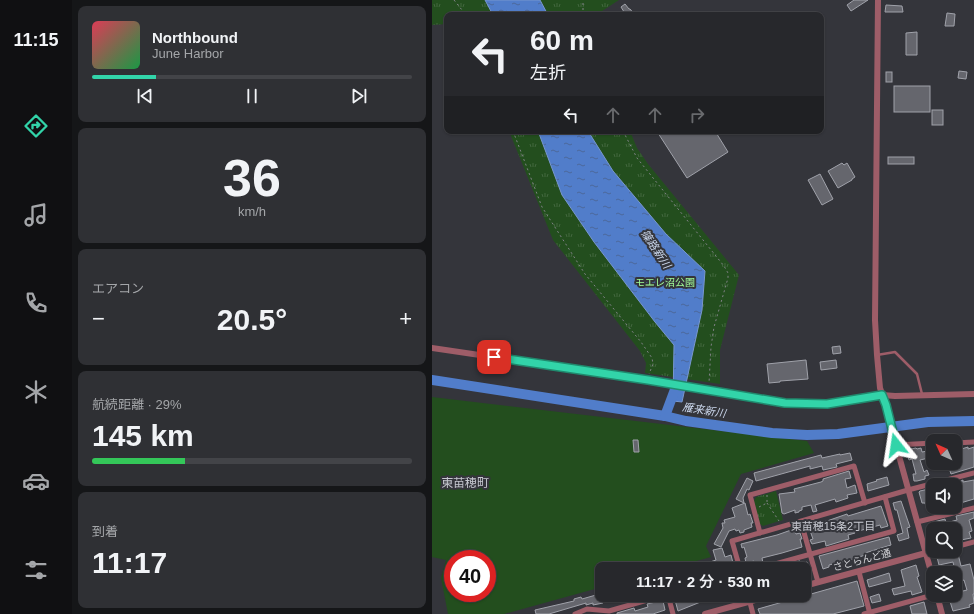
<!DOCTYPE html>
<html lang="ja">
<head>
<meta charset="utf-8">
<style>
	body { margin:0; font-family:Helvetica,"Noto Sans JP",sans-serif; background:#2f3034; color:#f1f3f6; height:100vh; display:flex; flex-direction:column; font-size:15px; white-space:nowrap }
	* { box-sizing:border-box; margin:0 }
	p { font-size:13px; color:#a4a6a9 }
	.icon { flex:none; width:22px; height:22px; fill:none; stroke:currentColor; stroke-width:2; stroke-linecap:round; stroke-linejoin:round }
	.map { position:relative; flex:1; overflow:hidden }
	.side { display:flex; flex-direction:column; gap:6px; padding:6px; background:#151618; width:360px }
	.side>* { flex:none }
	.hud { position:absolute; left:12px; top:12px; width:380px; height:122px; border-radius:8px; box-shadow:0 1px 3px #0004,0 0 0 1px #434448; background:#27282c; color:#f1f3f6; overflow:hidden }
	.needle { width:26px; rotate:315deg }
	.fabs { position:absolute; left:494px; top:434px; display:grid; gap:8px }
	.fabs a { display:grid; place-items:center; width:36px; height:36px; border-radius:8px; background:#27282c; box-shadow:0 1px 3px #0004,0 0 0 1px #434448; font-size:20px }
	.speed { position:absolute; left:12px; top:550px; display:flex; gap:8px; font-size:20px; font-weight:700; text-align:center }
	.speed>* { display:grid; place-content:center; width:52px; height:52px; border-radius:50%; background:#27282c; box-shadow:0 1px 3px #0004,0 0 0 1px #434448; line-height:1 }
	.speed .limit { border:6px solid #d22; background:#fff; color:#111 }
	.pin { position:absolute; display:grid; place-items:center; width:34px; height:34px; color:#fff; margin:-17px; border-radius:8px; box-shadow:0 2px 6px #0006 }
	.me { position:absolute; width:44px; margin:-22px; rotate:345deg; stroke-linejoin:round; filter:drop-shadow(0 0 3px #0008) }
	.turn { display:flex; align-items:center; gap:14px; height:84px; padding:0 20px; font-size:18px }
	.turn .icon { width:52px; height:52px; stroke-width:2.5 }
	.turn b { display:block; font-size:28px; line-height:34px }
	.lanes { display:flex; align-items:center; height:38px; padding:0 20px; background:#0003; justify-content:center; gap:20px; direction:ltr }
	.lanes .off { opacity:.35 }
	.big { font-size:30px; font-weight:600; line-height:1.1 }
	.side .card { flex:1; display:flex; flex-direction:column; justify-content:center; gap:6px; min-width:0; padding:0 14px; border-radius:8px; background:#2f3034 }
	.side .dial { align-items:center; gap:0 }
	.dial b { font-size:52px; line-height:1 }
	.song { display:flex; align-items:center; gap:12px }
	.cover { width:48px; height:48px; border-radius:6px; background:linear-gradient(135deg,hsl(350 70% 55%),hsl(140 70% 35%)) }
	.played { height:4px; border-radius:2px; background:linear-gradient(90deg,#32d4a9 20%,#434448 20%) }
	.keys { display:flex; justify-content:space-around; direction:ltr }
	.heat { display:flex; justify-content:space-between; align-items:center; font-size:22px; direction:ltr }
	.charge { height:6px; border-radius:3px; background:linear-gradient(90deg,#34c759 29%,#434448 0) }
	.trip { position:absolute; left:163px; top:562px; width:216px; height:40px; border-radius:8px; background:#27282c; box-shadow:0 1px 3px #0004,0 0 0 1px #434448; font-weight:600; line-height:40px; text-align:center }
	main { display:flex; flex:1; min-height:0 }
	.tabs { display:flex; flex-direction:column; width:72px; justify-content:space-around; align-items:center; background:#101012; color:#a4a6a9 }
	.tabs .icon { width:28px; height:28px }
	.tabs .active { color:#32d4a9 }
	.tabs b { font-size:18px; color:#f1f3f6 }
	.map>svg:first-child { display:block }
	.grass { fill:#234e1e; fill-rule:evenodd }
	.park { fill:url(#park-tufts) }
	.water { fill:url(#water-ripples); stroke:#7897ce }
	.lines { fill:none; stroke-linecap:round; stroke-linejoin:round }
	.river { stroke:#517dca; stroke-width:10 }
	.building { fill:#65666d; stroke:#a0a2aa }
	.path { stroke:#828388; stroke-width:1; stroke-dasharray:2 3; stroke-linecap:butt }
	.service { stroke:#9e5d68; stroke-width:2.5 }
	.minor { stroke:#9e5d68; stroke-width:5 }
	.tertiary { stroke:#9e5d68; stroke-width:6 }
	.route-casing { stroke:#208a6e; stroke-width:10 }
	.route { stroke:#32d4a9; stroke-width:7 }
	.labels { text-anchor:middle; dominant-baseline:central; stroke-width:4; stroke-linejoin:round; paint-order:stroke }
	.park-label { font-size:10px; fill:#a2fc97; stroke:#34353b }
	.street-label { font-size:10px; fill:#d4d5d9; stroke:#34353b }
	.water-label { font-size:11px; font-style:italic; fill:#cad6eb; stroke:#34353b }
	.neighbourhood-label { font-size:11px; fill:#c7c9d1; stroke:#34353b }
	.quarter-label { font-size:12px; fill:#c7c9d1; stroke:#34353b }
</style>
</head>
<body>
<main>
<nav class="tabs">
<b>11:15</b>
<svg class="icon active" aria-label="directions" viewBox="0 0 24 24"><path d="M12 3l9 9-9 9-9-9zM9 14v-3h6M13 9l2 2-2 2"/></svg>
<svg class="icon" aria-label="music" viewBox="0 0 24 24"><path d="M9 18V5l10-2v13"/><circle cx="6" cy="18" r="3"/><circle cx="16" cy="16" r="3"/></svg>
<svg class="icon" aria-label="phone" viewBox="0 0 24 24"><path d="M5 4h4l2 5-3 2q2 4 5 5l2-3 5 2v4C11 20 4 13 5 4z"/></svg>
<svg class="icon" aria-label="climate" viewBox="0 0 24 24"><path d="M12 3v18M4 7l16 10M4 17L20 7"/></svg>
<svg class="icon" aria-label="car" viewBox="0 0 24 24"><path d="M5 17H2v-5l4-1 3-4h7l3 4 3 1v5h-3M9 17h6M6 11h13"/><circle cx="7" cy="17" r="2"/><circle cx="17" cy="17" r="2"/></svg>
<svg class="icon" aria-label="filters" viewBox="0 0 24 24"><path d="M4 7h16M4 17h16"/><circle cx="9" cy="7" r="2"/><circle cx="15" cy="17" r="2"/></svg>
</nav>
<section class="side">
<div class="card">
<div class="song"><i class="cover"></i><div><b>Northbound</b><p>June Harbor</p></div></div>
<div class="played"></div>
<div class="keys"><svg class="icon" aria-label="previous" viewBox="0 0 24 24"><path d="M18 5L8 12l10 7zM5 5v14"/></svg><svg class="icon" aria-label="pause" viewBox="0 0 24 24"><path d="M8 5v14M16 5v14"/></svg><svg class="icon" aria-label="next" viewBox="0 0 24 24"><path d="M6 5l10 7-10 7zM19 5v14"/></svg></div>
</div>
<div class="card dial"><b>36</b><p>km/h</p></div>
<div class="card"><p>エアコン</p>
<div class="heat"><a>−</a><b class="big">20.5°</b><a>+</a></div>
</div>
<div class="card"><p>航続距離 · 29%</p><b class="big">145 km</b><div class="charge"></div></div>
<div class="card"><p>到着</p><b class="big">11:17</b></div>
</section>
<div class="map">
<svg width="542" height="614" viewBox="0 0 542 614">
	<defs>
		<pattern id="park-tufts" width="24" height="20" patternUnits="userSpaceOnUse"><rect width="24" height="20" fill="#234e1e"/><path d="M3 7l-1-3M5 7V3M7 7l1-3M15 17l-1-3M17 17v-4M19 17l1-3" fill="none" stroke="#42673e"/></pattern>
		<pattern id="water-ripples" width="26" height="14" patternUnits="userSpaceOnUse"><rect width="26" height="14" fill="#517dca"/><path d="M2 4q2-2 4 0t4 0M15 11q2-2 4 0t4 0" fill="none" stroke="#4b689a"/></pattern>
	</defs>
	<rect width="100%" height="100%" fill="#34353b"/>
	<path class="grass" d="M0 397 375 441 382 453 309 474 274 546 279 557 235 569H170V587L72 614H16L9 578 14 560 0 557ZM21 559H55V593H21Z"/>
	<g class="park">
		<polygon points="0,0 187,0 164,15 15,15 15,24 0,25"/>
		<polygon points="77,131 198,131 205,148 216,164 307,275 288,350 288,384 213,373 214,363 208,351 121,240"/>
		<polygon points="344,491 351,520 331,526 328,524 322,501 324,497"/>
	</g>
	<g class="water">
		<polygon points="53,0 108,0 116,15 61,15"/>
		<polygon points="106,131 156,131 181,171 234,234 273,271 270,310 250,402 241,401 242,345 223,322 162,242 130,195"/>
	</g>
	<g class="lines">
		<g class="river">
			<polyline points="0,380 233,416 254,421 340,433 375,435 406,434 496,422 542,421"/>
			<polyline points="233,416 245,384"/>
		</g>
	</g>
	<g class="building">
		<polygon points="422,0 436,0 419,11 415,5"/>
		<polygon points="193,4 197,9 198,9 203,15 194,15 189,7"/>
		<polygon points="454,5 470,6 471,12 453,12"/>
		<polygon points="515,13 523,14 522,26 513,26"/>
		<polygon points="485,32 485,55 474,55 474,33"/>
		<polygon points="527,71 535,72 534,79 526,78"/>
		<rect x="454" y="72" width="6" height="10"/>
		<rect x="462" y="86" width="36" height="26"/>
		<rect x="500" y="110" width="11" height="15"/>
		<polygon points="230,131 283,131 296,152 255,178 226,133"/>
		<rect x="456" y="157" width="26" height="7"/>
		<polygon points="410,163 412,165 415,163 423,177 420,179 420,180 406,188 396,171"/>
		<polygon points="388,174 401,199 390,205 376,180"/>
		<polygon points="408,346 409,353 401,354 400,347"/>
		<polygon points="374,360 376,379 348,381 348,382 337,383 335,364"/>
		<polygon points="404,360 405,368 389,370 388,362"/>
		<polygon points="201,440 206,440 207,452 202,452"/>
		<polygon points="536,447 536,449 542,447 542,467 519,474 516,465 523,463 523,451"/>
		<polygon points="484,448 485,449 489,448 490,452 501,450 501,457 488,460 492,472 495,470 497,475 493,476 493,479 485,481 482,481 481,474 484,474 480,459 477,460 474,450"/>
		<polygon points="418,453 420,460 404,464 405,467 391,470 390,466 378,469 378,466 324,481 322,473 389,455 390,458 408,454 408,455"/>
		<polygon points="417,471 419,478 413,479 415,488 423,485 425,493 415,495 416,498 404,502 403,499 383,505 385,511 381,512 379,505 370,507 370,510 367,511 367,512 363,513 363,510 352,514 350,513 347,494 363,492 362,489 389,482 391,481 391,479"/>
		<polygon points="455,477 457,485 436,491 435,484 445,481 444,480"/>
		<polygon points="315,478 321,481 317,490 315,489 311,498 312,503 304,499"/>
		<polygon points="531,480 531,482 542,480 542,499 525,504 524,498 526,497 524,487 526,486 526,483 527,483 527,482"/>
		<polygon points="501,488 501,509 495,510 493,503 490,503 487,492 488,491"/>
		<polygon points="469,501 478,527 475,528 477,538 467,541 465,535 471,533 465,510 463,510 461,503"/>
		<polygon points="313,503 316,515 318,514 321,523 319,523 320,527 312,530 312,532 308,533 307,530 304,531 303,529 297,531 289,547 282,544 291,528 290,523 293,523 292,520 303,517 300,508"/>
		<polygon points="449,506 456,526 449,528 448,525 423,532 423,533 416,535 417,539 394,546 393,541 380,544 378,540 381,539 376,525 395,521 415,514 416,516"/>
		<polygon points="542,512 542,518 537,520 540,531 537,532 539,538 529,540 528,536 523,537 523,527 516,529 499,529 498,523 513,519 514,523 525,520 524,516"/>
		<polygon points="362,529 364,534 368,533 370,539 368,539 370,547 350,553 330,558 331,563 323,566 322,561 314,563 313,558 315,557 312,547 310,548 309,544 345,535"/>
		<polygon points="457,537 459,545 433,553 433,555 422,559 397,565 397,567 391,569 387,556"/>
		<polygon points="290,548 293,557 299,555 301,563 294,565 295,569 290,569 290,566 280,569 260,569 260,568 284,560 281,550"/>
		<polygon points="517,554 518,556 526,554 529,566 538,564 542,580 542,594 541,594 542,603 537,605 538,607 521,611 516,595 523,595 523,593 535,590 532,580 523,583 523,571 521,562 507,565 505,557"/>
		<polygon points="367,561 368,561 369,564 375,562 378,570 372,572 372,569 363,569 362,563"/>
		<polygon points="484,565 487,576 485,577 490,592 480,595 479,591 462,595 460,589 473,586 469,570"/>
		<polygon points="457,573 459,581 437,587 435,580"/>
		<polygon points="425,581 432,606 401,614 328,614 326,609"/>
		<polygon points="170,592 169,598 171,603 161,605 161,603 154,605 154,603 117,614 104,614 103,610 142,601 142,599 149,597 150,599 164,595 164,593"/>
		<polygon points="447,594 449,601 440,603 438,597"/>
		<polygon points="249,595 250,598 262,595 287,595 287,597 271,601 246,611 243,600 244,600 243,596"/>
		<polygon points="228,601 229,602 231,601 233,610 221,614 185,614 185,613 202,608 203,611 216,607 215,604"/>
		<polygon points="492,602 495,614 480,614 478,606"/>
	</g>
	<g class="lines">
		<g class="path">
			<polyline points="22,0 34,15"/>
			<polyline points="151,15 151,0"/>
			<polyline points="81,131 110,207 153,274 209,342 220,358 221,364 217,374"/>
			<polyline points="191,131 205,158 292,266 296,273 296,278 282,327 279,347 277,383"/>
			<polyline points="335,503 347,521"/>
			<polyline points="327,507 335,503 335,495"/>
		</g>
		<polyline class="service" points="445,355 463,352 485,374 490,394"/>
		<g class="minor">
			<polyline points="523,443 542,442"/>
			<polyline points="464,445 501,443"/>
			<polyline points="369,522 386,582"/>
			<polyline points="485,522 542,508"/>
			<polyline points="328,533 318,495 422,466 433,503"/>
			<polyline points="523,547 542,542"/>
			<polyline points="494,553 505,551"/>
			<polyline points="308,569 300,541 476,490 542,473"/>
			<polyline points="325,569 462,531 453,497"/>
			<polyline points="427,572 438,614"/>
			<polyline points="236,595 241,614"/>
			<polyline points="316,595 321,614"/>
			<polyline points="143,614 155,609 177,611 233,595"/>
			<polyline points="432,614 501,595"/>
		</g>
		<g class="tertiary">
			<polyline points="446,0 443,320 445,355 448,388 454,405 464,445 501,579"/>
			<polyline points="0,348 216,380 353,403 395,404 450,395 463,396 542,394"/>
			<polyline points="372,586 494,553"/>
			<polyline points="505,595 510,614"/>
			<polyline points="273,614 341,595"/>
		</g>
	</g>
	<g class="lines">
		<defs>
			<polyline id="route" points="62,357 216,380 353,403 395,404 450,395 454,405 464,445"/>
		</defs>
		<use href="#route" class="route-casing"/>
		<use href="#route" class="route"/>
	</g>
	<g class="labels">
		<g class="park-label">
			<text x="233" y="282">モエレ沼公園</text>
		</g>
		<g class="street-label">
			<text transform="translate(430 560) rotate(-15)">さとらんど通</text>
		</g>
		<g class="water-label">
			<text transform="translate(224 249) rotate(56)">篠路新川</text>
			<text transform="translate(272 410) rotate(9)">雁来新川</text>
		</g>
		<g class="neighbourhood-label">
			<text x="401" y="526">東苗穂15条2丁目</text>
		</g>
		<g class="quarter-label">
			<text x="33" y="483">東苗穂町</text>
		</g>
	</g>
</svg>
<div class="fabs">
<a><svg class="needle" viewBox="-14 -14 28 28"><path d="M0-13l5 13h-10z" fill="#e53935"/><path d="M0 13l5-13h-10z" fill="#a4a6a9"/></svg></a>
<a><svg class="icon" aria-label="sound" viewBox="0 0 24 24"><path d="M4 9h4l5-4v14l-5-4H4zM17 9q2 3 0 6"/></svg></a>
<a><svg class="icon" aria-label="search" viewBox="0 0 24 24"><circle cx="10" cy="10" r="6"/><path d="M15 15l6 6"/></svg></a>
<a><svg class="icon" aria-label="layers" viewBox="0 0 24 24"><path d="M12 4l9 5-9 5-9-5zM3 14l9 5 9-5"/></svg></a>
</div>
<div class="speed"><div class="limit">40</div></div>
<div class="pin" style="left:62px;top:357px;background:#d93025"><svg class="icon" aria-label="arrive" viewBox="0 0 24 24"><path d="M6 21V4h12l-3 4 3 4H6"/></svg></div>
<svg class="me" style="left:464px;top:445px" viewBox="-20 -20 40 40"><path d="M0-17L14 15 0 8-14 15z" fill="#32d4a9" stroke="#fff" stroke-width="4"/></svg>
<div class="trip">11:17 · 2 分 · 530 m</div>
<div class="hud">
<div class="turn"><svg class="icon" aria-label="left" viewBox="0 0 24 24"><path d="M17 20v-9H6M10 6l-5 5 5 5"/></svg><div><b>60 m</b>左折</div></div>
<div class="lanes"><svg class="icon" aria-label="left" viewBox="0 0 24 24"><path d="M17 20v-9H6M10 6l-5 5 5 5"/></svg><svg class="icon off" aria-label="ahead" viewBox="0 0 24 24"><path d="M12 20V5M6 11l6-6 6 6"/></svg><svg class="icon off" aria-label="ahead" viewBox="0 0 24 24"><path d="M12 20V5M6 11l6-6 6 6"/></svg><svg class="icon off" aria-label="right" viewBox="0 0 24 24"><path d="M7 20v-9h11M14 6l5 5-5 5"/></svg></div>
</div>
</div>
</main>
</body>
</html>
